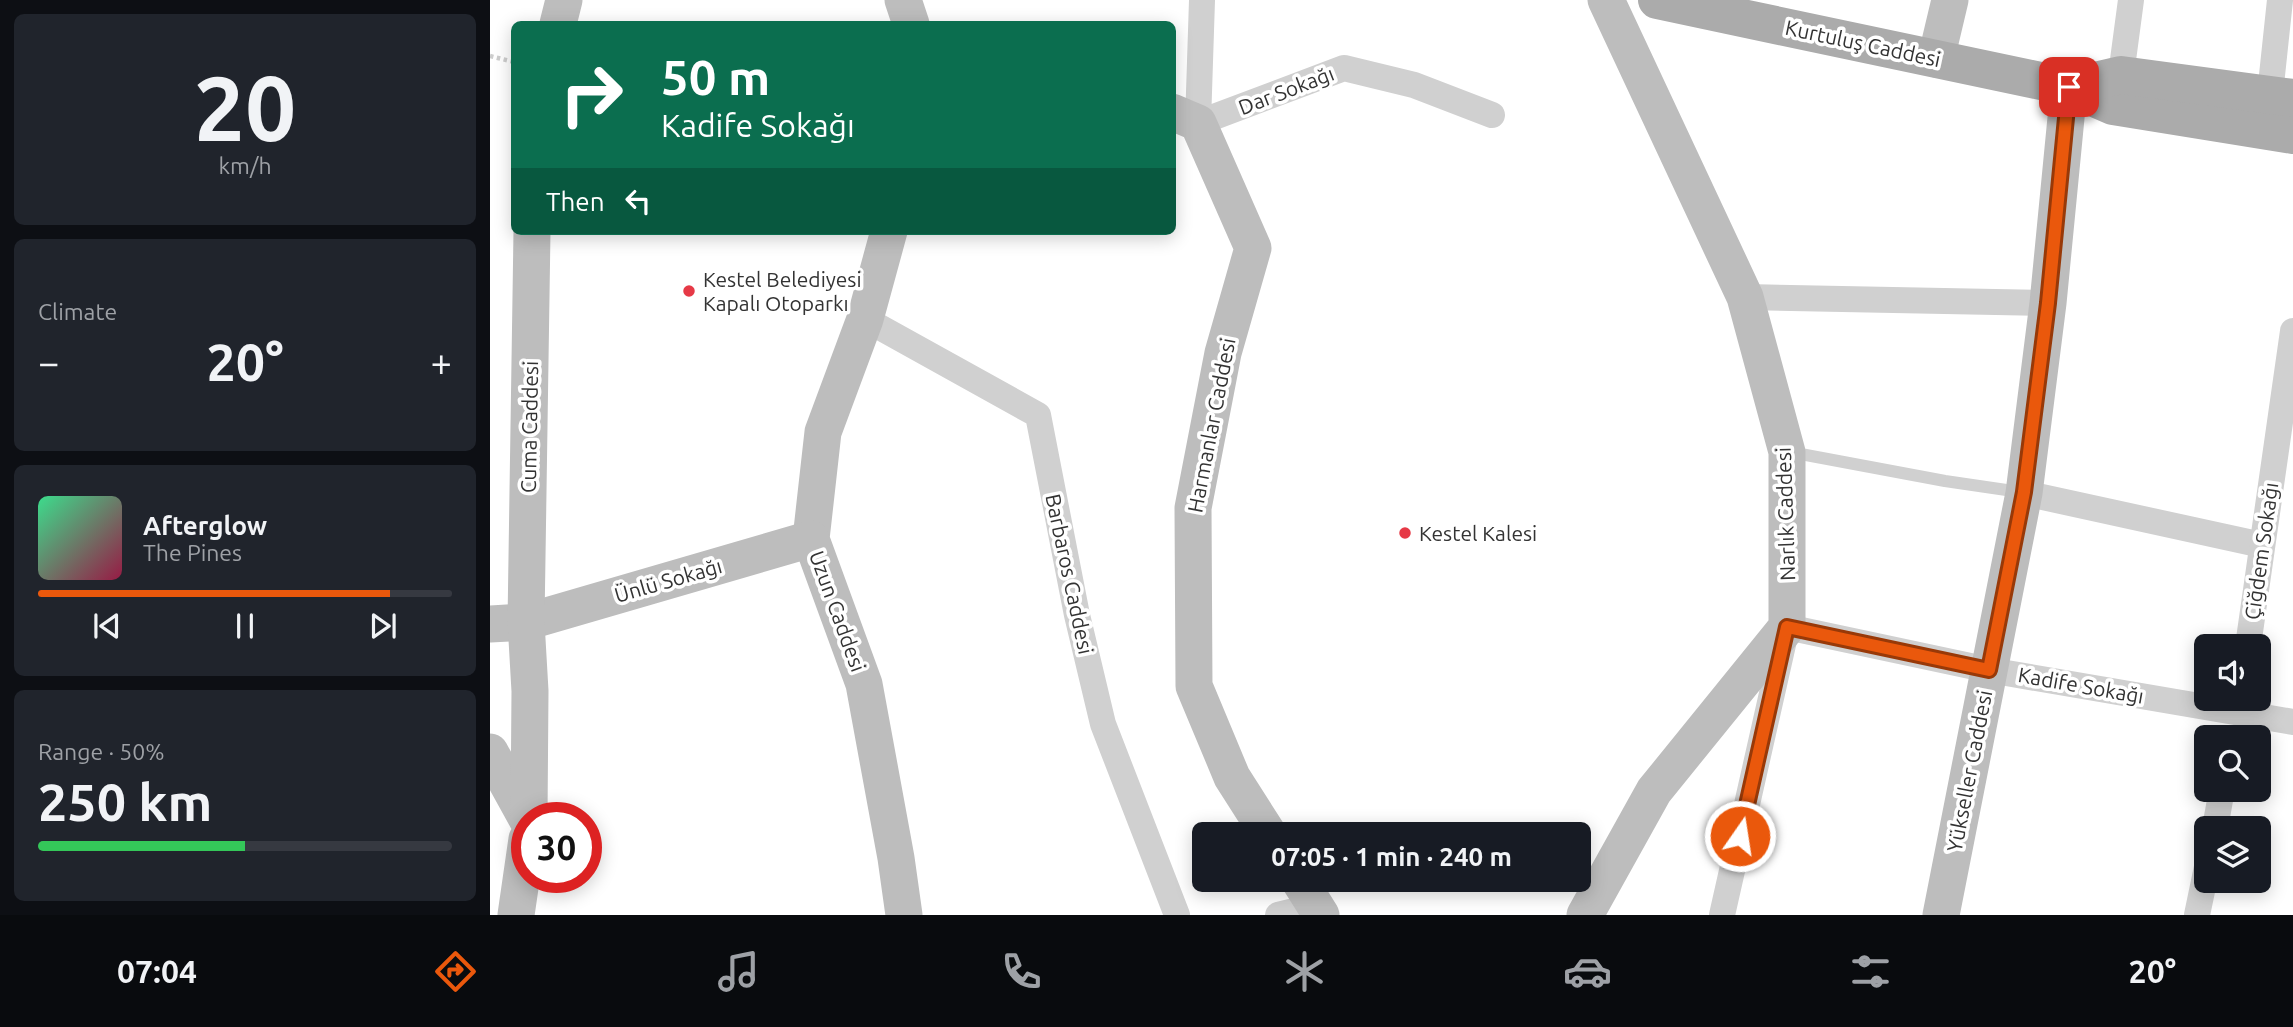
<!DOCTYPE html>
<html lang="en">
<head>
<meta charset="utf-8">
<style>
	body { margin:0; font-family:Ubuntu,sans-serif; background:#20242c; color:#f1f3f6; height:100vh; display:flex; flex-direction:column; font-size:26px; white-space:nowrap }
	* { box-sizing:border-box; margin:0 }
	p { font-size:23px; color:#9ea1a6 }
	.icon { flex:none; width:38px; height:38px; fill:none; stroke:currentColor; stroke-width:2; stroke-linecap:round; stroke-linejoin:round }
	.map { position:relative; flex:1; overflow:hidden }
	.sheet { display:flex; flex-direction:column; gap:14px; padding:14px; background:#0d0f14; width:490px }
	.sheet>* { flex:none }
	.top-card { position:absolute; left:21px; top:21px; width:665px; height:214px; border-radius:10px; box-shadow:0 4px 18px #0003; background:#0b6e4f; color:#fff; overflow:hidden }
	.fabs { position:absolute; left:1704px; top:634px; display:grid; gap:14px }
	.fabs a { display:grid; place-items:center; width:77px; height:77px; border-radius:10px; background:#171b24; box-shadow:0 4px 18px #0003; font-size:35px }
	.speed { position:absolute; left:21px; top:802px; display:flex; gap:14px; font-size:35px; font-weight:700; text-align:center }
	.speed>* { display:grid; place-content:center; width:91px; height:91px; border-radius:50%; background:#171b24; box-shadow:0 4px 18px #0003; line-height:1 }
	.speed .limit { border:10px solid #d22; background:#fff; color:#111 }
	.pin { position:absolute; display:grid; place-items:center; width:60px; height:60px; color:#fff; margin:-30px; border-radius:14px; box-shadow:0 4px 10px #0006 }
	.me { position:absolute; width:77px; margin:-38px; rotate:13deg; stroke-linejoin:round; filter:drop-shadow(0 0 5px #0008) }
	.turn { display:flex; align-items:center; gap:24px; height:147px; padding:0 35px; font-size:32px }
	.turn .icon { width:91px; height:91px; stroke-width:2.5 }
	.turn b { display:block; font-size:49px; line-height:60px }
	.then { display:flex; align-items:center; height:66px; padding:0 35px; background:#0003; gap:14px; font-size:26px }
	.big { font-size:52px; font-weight:600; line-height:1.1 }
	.sheet .tile { flex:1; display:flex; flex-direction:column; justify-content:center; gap:10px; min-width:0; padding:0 24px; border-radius:10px; background:#20242c }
	.sheet .dial { align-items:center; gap:0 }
	.dial b { font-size:91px; line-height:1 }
	.song { display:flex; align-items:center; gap:21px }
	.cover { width:84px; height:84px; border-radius:10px; background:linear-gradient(135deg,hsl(150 70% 55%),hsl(340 70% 35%)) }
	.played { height:7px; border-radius:4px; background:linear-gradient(90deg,#ea580c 85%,#363941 85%) }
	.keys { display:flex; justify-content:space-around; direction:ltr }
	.heat { display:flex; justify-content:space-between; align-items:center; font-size:38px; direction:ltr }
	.charge { height:10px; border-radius:5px; background:linear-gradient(90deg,#34c759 50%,#363941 0) }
	.trip { position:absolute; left:702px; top:822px; width:399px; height:70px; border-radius:10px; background:#171b24; box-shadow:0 4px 18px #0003; font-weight:600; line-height:70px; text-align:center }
	.tab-bar { display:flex; height:112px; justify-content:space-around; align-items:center; background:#090b0e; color:#9ea1a6 }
	.tab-bar .icon { width:49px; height:49px }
	.tab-bar .on { color:#ea580c }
	.tab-bar b { font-size:32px; color:#f1f3f6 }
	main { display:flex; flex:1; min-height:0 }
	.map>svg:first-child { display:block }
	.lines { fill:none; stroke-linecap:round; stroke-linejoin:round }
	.path { stroke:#cdcdcd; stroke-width:4.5; stroke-dasharray:3.5 3.5; stroke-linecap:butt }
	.lane { stroke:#d0d0d0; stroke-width:12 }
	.street { stroke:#d0d0d0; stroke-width:26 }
	.secondary { stroke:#bdbdbd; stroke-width:37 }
	.primary { stroke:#ababab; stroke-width:38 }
	.route-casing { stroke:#983908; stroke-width:18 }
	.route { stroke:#ea580c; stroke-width:12 }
	.poi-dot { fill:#e63946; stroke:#fff; stroke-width:2.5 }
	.labels { text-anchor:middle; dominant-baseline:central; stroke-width:7; stroke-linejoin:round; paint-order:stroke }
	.street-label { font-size:21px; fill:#333; stroke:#fff }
	.poi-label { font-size:21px; fill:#333; stroke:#fff; text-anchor:start }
</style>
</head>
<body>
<main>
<section class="sheet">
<div class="tile dial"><b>20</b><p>km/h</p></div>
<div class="tile"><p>Climate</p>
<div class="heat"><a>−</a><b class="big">20°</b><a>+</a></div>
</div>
<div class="tile">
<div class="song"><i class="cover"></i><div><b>Afterglow</b><p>The Pines</p></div></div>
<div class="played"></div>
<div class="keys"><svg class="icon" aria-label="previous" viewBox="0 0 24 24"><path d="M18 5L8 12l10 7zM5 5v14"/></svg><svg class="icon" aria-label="pause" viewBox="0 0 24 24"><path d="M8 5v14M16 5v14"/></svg><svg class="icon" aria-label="next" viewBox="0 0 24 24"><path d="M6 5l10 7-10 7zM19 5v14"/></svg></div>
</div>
<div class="tile"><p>Range · 50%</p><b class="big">250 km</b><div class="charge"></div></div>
</section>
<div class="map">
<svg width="1803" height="915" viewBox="0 0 1803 915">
	<rect width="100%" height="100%" fill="#fff"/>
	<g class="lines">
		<polyline class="path" points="0,56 24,62"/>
		<polyline class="lane" points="1300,452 1455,481 1530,492"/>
		<g class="street">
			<polyline points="712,0 708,123 854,68 924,85 1002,115"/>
			<polyline points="1631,75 1641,0"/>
			<polyline points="1780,94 1790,0"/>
			<polyline points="1255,297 1558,303"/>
			<polyline points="375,319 548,415 587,615 613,724 687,915"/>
			<polyline points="1534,493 1772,545"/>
			<polyline points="1758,646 1803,331"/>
			<polyline points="1725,828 1732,789"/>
			<polyline points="788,915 825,906"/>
			<polyline points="1232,915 1297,627 1499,670 1803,722"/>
			<polyline points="1707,915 1717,867"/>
		</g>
		<g class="secondary">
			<polyline points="413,0 421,24"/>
			<polyline points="68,24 74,0"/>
			<polyline points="1446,59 1460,0"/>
			<polyline points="682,112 708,123 763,248 733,353 703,508 704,686 742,777 779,835"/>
			<polyline points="399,231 375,319 333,432 321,539 374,684 406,858 414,915"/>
			<polyline points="0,624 36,622 321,539"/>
			<polyline points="0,752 37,819"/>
			<polyline points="39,817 40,691 36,622 42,231"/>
			<polyline points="809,880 831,915"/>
			<polyline points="26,915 37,839"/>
			<polyline points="1095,915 1164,791 1297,627 1297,452 1255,297 1116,0"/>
			<polyline points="1451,915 1534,493 1558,303 1579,87"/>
		</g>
		<g class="primary">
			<polyline points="1167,0 1579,87 1623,106 1803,135"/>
			<polyline points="1579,87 1631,75 1803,98"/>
		</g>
	</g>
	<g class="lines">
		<defs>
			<polyline id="route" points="1250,836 1297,627 1499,670 1534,492 1558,303 1579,87"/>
		</defs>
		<use href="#route" class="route-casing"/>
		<use href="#route" class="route"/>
	</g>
	<g class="poi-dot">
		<circle cx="199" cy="291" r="7"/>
		<circle cx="915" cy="533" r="7"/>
	</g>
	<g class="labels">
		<g class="street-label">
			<text transform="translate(1373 43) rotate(12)">Kurtuluş Caddesi</text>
			<text transform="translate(796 90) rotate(-21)">Dar Sokağı</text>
			<text transform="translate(721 425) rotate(-79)">Harmanlar Caddesi</text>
			<text transform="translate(39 427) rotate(-89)">Cuma Caddesi</text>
			<text transform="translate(1295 514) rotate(-92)">Narlık Caddesi</text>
			<text transform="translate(1771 551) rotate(-82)">Çiğdem Sokağı</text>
			<text transform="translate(580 574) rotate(78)">Barbaros Caddesi</text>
			<text transform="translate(178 580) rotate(-16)">Ünlü Sokağı</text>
			<text transform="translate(348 611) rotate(70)">Uzun Caddesi</text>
			<text transform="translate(1591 685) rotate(10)">Kadife Sokağı</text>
			<text transform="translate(1479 771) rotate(-79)">Yükseller Caddesi</text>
		</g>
		<g class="poi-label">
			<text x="213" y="279">Kestel Belediyesi<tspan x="213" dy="24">Kapalı Otoparkı</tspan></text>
			<text x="929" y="533">Kestel Kalesi</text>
		</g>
	</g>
</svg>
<div class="fabs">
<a><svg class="icon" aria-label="sound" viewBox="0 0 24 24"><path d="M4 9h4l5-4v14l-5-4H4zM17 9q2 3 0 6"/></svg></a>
<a><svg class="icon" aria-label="search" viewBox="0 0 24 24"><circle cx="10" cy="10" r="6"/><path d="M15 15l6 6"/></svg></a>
<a><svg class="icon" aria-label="layers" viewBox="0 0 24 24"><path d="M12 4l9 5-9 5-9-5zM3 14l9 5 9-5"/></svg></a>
</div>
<div class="speed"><div class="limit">30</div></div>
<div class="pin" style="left:1579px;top:87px;background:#d93025"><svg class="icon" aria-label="arrive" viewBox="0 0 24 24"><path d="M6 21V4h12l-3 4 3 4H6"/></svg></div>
<svg class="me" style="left:1250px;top:836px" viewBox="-20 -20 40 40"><circle r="17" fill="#ea580c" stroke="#fff" stroke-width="3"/><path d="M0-11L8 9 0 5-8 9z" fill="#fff"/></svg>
<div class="trip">07:05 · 1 min · 240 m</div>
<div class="top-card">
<div class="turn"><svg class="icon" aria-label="right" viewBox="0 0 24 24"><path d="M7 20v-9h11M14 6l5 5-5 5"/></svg><div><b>50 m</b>Kadife Sokağı</div></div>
<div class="then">Then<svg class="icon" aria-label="left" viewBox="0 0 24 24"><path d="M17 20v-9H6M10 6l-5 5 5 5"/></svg></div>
</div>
</div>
</main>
<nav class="tab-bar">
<b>07:04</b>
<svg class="icon on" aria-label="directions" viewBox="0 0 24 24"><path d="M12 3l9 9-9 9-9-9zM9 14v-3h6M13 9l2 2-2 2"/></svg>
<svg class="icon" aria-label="music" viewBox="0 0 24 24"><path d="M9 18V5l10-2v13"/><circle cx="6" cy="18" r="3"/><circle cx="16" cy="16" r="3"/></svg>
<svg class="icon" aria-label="phone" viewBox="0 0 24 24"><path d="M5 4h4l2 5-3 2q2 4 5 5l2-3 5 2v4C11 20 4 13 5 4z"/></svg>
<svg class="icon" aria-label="climate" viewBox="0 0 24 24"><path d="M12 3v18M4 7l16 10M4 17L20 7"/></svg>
<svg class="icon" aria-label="car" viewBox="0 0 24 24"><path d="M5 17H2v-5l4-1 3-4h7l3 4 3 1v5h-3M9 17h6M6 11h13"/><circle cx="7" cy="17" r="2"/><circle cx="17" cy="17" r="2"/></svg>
<svg class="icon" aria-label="filters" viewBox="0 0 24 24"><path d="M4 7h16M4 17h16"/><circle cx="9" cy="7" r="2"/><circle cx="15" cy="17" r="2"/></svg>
<b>20°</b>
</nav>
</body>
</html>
